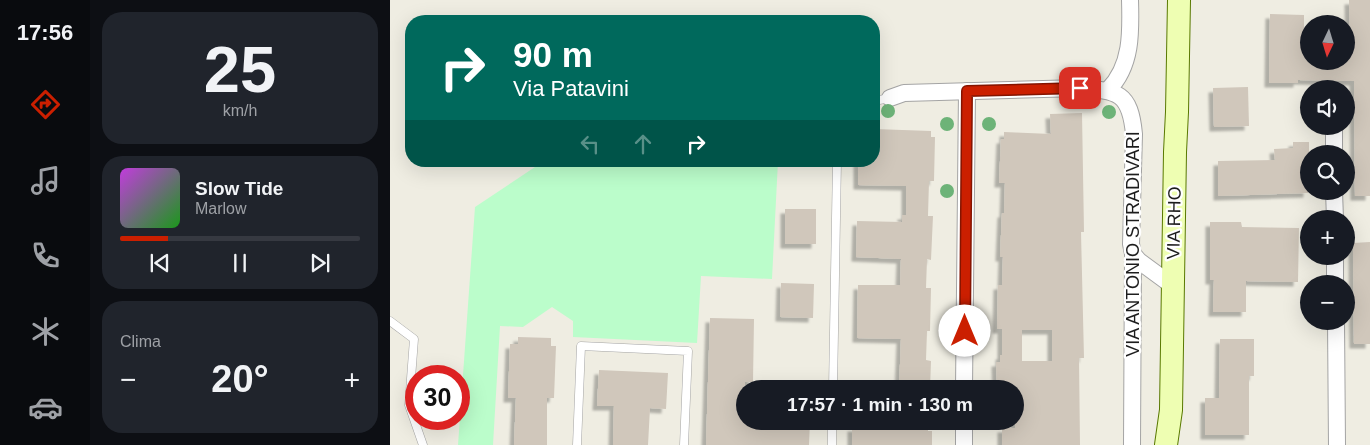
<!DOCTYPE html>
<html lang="it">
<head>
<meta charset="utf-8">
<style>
	body { margin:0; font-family:Arial,sans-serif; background:#20242c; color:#f1f3f6; height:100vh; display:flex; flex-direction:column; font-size:19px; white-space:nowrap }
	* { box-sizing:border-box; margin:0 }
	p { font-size:16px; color:#9ea1a6 }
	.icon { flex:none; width:28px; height:28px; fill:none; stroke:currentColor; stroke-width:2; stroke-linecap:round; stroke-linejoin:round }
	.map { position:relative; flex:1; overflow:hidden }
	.panel { display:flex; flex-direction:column; gap:12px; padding:12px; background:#0d0f14; width:300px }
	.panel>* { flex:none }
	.hud { position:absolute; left:15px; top:15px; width:475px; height:152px; border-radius:20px; box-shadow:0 5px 20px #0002; background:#00695c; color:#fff; overflow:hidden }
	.needle { width:32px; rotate:184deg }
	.controls { position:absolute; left:910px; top:15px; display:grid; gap:10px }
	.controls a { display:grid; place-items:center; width:55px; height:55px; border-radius:50%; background:#171b24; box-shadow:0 5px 20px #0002; font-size:25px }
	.speed { position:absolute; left:15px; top:365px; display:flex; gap:10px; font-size:25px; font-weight:700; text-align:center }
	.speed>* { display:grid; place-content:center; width:65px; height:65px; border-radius:50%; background:#171b24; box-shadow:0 5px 20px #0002; line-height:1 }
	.speed .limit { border:8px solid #d22; background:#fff; color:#111 }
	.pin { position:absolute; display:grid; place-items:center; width:42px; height:42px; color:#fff; margin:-21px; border-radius:10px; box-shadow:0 2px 8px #0006 }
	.me { position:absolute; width:55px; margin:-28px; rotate:0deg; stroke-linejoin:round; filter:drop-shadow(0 0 4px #0008) }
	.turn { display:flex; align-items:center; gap:18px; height:105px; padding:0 25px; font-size:22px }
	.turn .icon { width:65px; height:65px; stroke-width:2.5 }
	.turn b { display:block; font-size:35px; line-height:42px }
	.lanes { display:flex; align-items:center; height:48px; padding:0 25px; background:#0003; justify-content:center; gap:25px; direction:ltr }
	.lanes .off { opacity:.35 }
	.big { font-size:38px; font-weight:800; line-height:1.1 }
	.panel .widget { flex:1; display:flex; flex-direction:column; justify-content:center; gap:8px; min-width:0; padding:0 18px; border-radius:20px; background:#20242c }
	.panel .dial { align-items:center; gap:0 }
	.dial b { font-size:65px; line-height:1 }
	.song { display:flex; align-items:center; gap:15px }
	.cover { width:60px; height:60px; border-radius:8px; background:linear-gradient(135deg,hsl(290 70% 55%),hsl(120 70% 35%)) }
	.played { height:5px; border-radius:2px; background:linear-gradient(90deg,#cb1f00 20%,#363941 20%) }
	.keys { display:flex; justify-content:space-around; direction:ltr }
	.heat { display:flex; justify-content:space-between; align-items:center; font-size:28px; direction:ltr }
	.trip { position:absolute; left:346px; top:380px; width:288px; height:50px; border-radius:25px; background:#171b24; box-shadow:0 5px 20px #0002; font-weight:800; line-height:50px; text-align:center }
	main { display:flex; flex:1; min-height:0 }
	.tabs { display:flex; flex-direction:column; width:90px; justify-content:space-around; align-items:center; background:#090b0e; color:#9ea1a6 }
	.tabs .icon { width:35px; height:35px }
	.tabs .on { color:#cb1f00 }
	.tabs b { font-size:22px; color:#f1f3f6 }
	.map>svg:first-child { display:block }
	.park { fill:#bbfdcb }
	.building { fill:#d0c7bb; fill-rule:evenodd; filter:url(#shadow) }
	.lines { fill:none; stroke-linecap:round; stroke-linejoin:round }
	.lane-casing { stroke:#a4a4a4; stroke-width:9 }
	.street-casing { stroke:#a4a4a4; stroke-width:18 }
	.secondary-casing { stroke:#597900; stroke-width:24 }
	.lane { stroke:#fff; stroke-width:8 }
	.street { stroke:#fff; stroke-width:16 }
	.secondary { stroke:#eefeb2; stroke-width:22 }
	.tree { fill:#6db378 }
	.route-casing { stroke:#841400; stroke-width:12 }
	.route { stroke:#cb1f00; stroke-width:9 }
	.labels { text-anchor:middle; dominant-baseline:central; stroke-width:4.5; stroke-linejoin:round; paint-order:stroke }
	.street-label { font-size:18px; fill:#1d1d1d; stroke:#fff }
</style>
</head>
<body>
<main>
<nav class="tabs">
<b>17:56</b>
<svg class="icon on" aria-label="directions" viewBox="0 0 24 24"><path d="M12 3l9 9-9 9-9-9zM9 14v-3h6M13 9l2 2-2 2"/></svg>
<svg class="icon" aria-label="music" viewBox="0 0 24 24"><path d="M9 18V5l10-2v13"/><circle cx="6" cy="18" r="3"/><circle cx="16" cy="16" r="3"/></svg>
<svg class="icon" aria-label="phone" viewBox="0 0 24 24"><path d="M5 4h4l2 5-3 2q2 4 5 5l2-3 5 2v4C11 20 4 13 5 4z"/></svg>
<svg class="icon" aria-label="climate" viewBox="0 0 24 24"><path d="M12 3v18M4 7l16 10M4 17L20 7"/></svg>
<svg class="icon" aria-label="car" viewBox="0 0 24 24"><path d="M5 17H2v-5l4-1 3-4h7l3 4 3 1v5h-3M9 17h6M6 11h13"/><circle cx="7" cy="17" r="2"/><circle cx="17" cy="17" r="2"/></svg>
</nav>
<section class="panel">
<div class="widget dial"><b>25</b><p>km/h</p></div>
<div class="widget">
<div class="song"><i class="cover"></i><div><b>Slow Tide</b><p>Marlow</p></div></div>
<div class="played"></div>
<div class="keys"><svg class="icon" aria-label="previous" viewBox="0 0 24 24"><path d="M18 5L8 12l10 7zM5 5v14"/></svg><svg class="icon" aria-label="pause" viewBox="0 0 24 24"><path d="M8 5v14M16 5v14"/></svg><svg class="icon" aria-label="next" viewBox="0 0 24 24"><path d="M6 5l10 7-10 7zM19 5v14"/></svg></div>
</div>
<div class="widget"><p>Clima</p>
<div class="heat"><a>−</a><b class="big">20°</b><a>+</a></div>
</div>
</section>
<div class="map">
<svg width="980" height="445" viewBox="0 0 980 445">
	<defs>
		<filter id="shadow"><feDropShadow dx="-4.5" dy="4.5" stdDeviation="1" flood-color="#0004"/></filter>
	</defs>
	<rect width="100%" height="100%" fill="#efede2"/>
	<polygon class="park" points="154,161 388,161 382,279 311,276 307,343 183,337 183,321 162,307 133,327 110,326 103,445 68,445 85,207"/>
	<g class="building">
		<polygon points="959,0 980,0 980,196 965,196 964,81 908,80 908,83 879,83 880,14 914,15 914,38 919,38 919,61 956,61 956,38 960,39"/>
		<polygon points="858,87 859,126 824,127 823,88"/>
		<path d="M692 113 694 232H691L694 358H689L690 445H612V428H625V389H607L606 362H610V355H612V329H607L608 285H612L613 257H610L612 213H614L615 183H609L611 139H614V132L661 134 660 114ZM632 330H662V361H632Z"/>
		<polygon points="484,129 541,131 541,137 545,137 544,181 539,181 538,216 543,216 541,260 537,259 536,288 541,288 540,331 537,331 536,360 541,361 540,389 509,389 511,339 467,338 468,285 510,285 511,259 466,257 467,221 512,222 512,215 516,215 516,186 468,185 468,161 484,161"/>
		<polygon points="903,142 919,142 919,163 917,163 918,193 828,196 828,161 885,160 884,149 903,148"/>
		<rect x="395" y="209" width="31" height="35"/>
		<polygon points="820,222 851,222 852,227 909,228 908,282 856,281 856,312 823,312 824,280 820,280"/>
		<polygon points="980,242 980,344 964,344 963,243"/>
		<polygon points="391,283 424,284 423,318 390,317"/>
		<polygon points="320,318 364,319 363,382 355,382 355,421 420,421 419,445 316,445"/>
		<polygon points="128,337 161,338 161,346 166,346 164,398 157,398 157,445 124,445 126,398 118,398 120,344 128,344"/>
		<polygon points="830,339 864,339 864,376 859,376 859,435 815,435 815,398 829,398"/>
		<polygon points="209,370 278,373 276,409 260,408 258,445 223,445 224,406 207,406"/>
		<polygon points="516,423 538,424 538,431 542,431 542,445 462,445 462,427 516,429"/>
	</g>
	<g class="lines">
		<defs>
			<g id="lane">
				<polyline points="484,101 500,98"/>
				<polyline points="0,321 24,339 19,405 33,445"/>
				<polyline points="443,389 447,161"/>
				<polyline points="187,445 191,346 298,351 294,445"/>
				<polyline points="442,445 442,421"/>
			</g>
			<g id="street">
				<path d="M718 90C742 66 741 32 740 0"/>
				<path d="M500 98 514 93 690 88C728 91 740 92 744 134L741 244 743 254 742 445"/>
				<polyline points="944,126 944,154"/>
				<polyline points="944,191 945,219"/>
				<polyline points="743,254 749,261 783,286"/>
				<polyline points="945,256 945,284"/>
				<polyline points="946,321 947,445"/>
				<polyline points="574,389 577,91"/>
				<polyline points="574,445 574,421"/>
			</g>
			<polyline id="secondary" points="776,445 781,410 785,152 787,112 789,0"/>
		</defs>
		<use href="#lane" class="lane-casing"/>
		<use href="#street" class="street-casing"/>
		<use href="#secondary" class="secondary-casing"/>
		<use href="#lane" class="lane"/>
		<use href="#street" class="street"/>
		<use href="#secondary" class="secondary"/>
	</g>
	<g class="tree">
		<circle cx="498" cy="111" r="7"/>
		<circle cx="719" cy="112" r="7"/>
		<circle cx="557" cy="124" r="7"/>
		<circle cx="599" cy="124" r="7"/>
		<circle cx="557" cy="191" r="7"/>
	</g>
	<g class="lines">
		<defs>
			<polyline id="route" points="575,331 577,91 690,88"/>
		</defs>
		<use href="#route" class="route-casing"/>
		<use href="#route" class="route"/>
	</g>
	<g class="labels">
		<g class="street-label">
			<text transform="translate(784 223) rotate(-89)">VIA RHO</text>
			<text transform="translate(743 244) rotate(-90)">VIA ANTONIO STRADIVARI</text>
		</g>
	</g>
</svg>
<div class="controls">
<a><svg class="needle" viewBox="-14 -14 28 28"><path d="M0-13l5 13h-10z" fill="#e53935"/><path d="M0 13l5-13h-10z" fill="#9ea1a6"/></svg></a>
<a><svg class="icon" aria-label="sound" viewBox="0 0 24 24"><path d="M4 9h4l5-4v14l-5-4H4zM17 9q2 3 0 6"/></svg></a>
<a><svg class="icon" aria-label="search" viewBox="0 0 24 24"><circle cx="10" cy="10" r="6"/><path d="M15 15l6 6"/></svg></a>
<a>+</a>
<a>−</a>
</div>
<div class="speed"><div class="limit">30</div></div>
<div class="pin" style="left:690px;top:88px;background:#d93025"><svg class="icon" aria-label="arrive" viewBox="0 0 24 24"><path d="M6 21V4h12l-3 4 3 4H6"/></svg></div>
<svg class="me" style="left:575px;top:331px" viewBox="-20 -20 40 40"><circle r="19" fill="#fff"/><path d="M0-13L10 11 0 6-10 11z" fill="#cb1f00"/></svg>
<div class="trip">17:57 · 1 min · 130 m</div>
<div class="hud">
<div class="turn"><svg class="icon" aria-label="right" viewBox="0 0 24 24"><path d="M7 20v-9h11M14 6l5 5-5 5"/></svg><div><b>90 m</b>Via Patavini</div></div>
<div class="lanes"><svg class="icon off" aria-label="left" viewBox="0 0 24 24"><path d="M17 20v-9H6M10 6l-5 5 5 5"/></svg><svg class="icon off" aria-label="ahead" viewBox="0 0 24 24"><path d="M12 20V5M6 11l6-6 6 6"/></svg><svg class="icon" aria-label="right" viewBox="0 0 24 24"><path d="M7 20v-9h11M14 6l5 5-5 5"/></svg></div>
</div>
</div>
</main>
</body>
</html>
